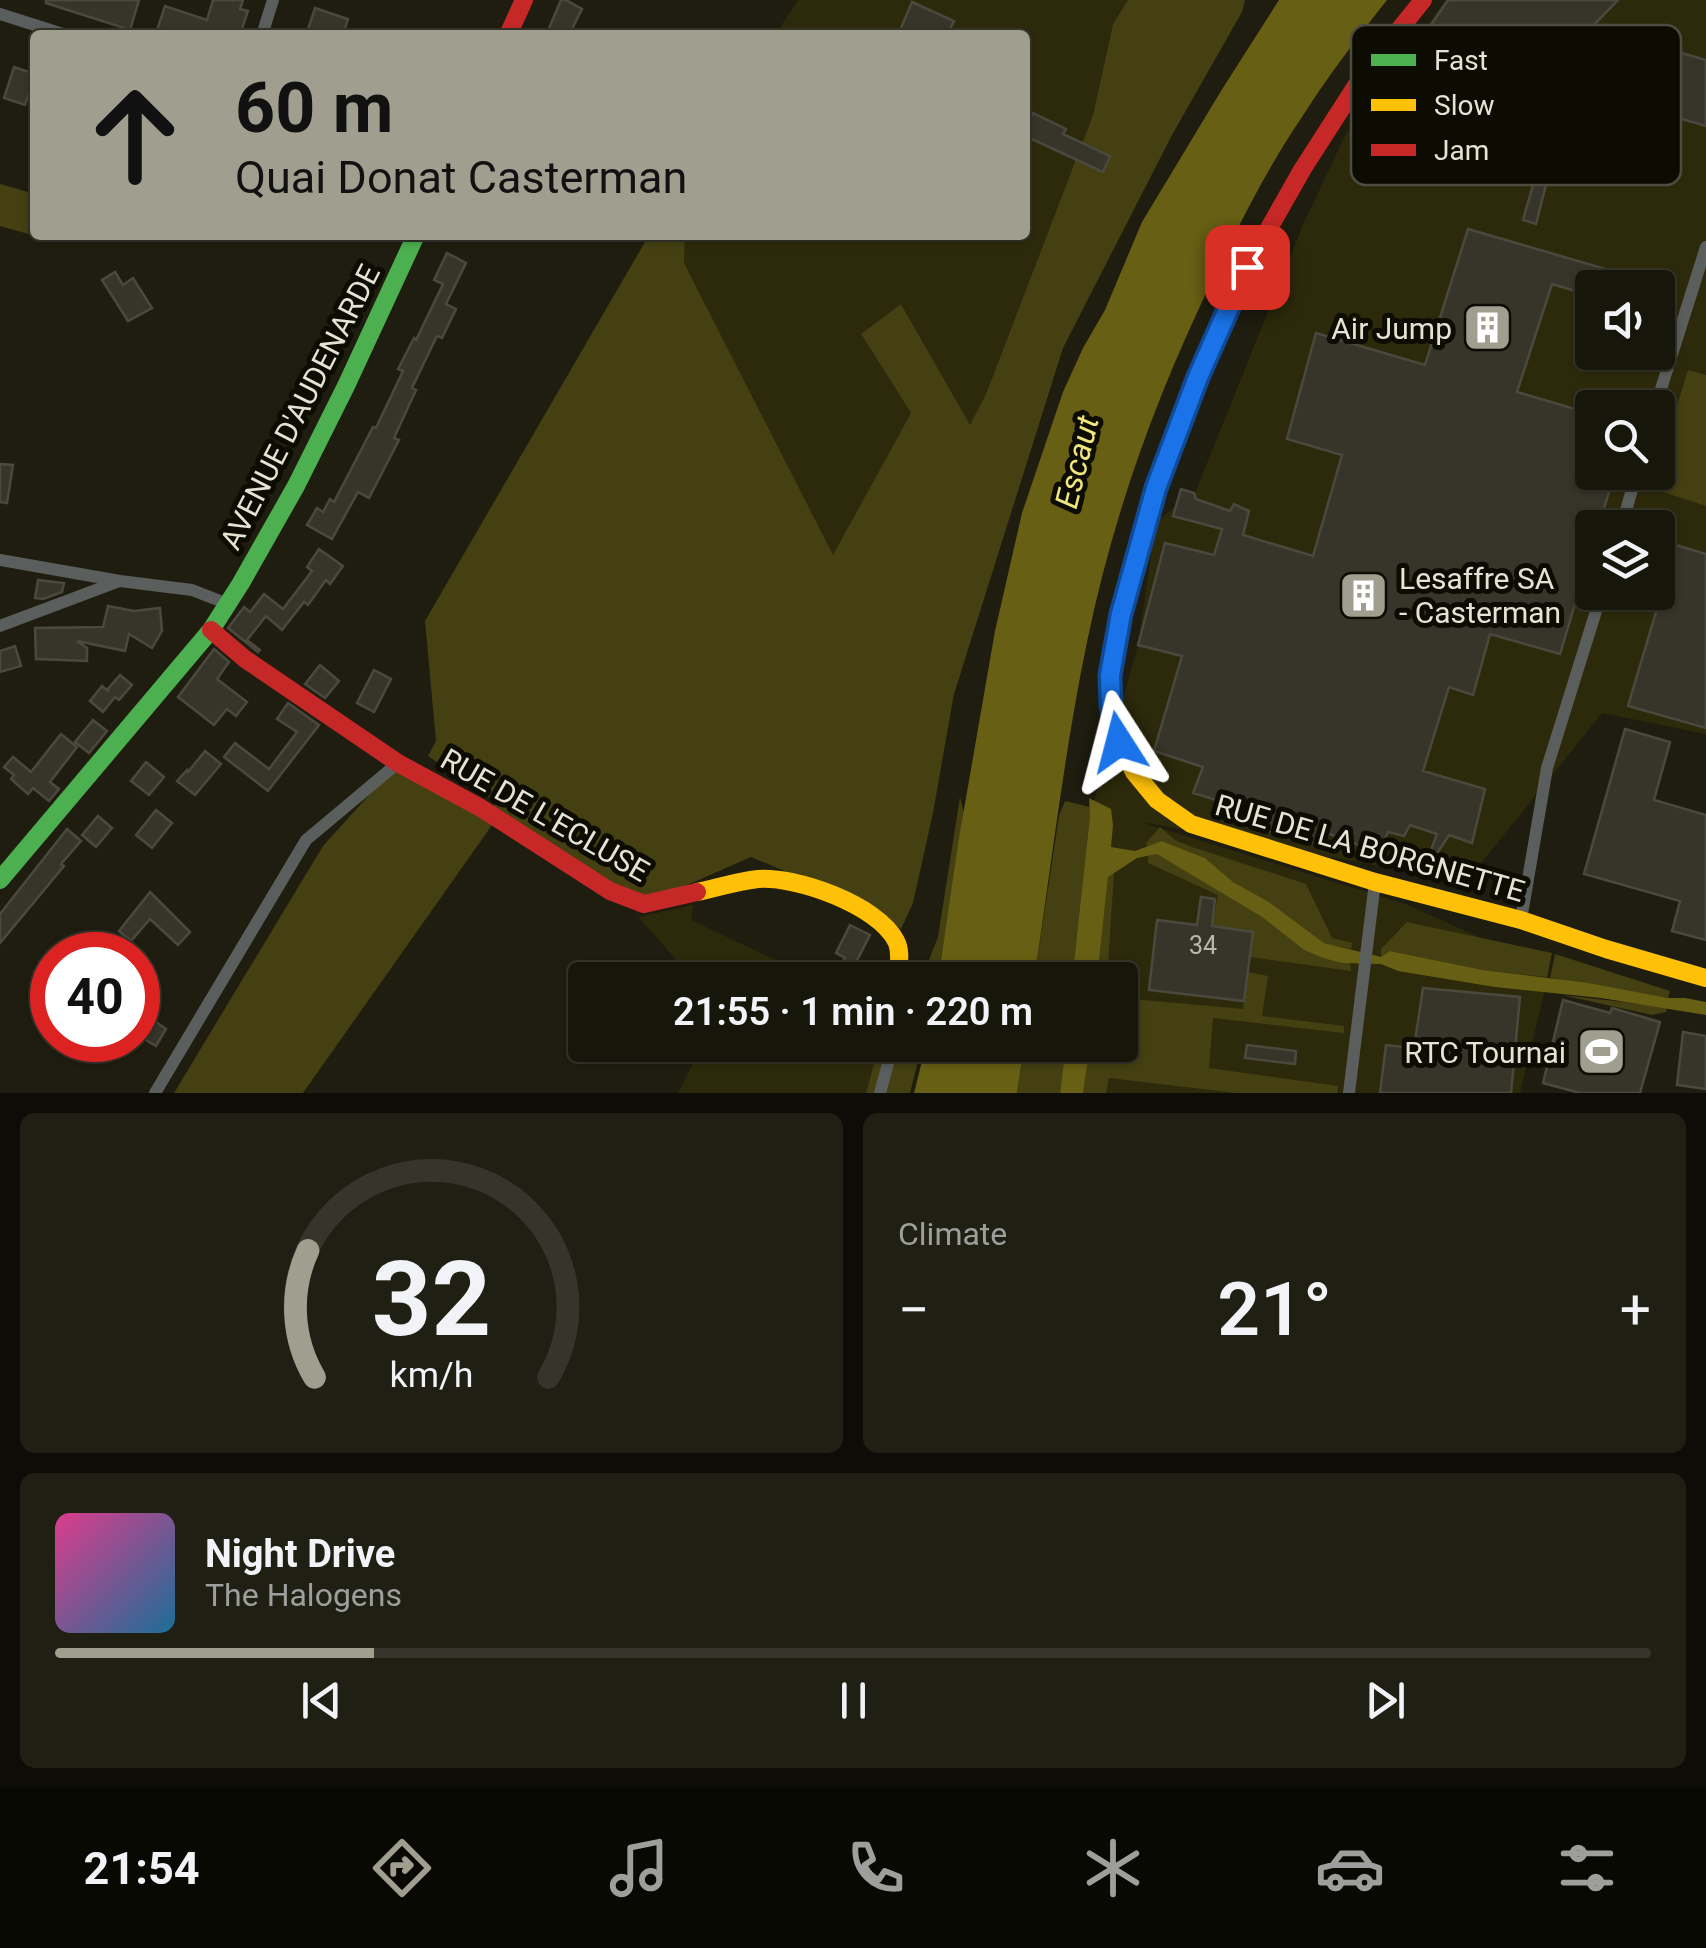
<!DOCTYPE html>
<html lang="en">
<head>
<meta charset="utf-8">
<style>
	body { margin:0; font-family:Roboto,sans-serif; background:#201f14; color:#f1f3f6; height:100vh; display:flex; flex-direction:column; font-size:38px; white-space:nowrap }
	* { box-sizing:border-box; margin:0 }
	p { font-size:32px; color:#9e9f9d }
	.icon { flex:none; width:55px; height:55px; fill:none; stroke:currentColor; stroke-width:2; stroke-linecap:round; stroke-linejoin:round }
	.map { position:relative; height:1093px; overflow:hidden }
	.drawer { display:flex; flex-direction:column; gap:20px; padding:20px; background:#0d0c06; flex:1 }
	.drawer>* { flex:none }
	.guide { position:absolute; left:30px; top:30px; width:1000px; height:210px; border-radius:10px; box-shadow:0 2px 8px #0004,0 0 0 2px #36352c; background:#9f9e8f; color:#111; overflow:hidden }
	.buttons { position:absolute; left:1575px; top:270px; display:grid; gap:20px }
	.buttons a { display:grid; place-items:center; width:100px; height:100px; border-radius:10px; background:#17160b; box-shadow:0 2px 8px #0004,0 0 0 2px #36352c; font-size:50px }
	.speed { position:absolute; left:30px; top:932px; display:flex; gap:20px; font-size:50px; font-weight:700; text-align:center }
	.speed>* { display:grid; place-content:center; width:130px; height:130px; border-radius:50%; background:#17160b; box-shadow:0 2px 8px #0004,0 0 0 2px #36352c; line-height:1 }
	.speed .limit { border:15px solid #d22; background:#fff; color:#111 }
	.pin { position:absolute; display:grid; place-items:center; width:85px; height:85px; color:#fff; margin:-42px; border-radius:20px; box-shadow:0 5px 15px #0006 }
	.me { position:absolute; width:110px; margin:-55px; rotate:351deg; stroke-linejoin:round; filter:drop-shadow(0 0 8px #0008) }
	.turn { display:flex; align-items:center; gap:35px; height:210px; padding:0 40px; font-size:45px }
	.turn .icon { width:130px; height:130px; stroke-width:2.5 }
	.turn b { display:block; font-size:70px; line-height:85px }
	.big { font-size:75px; font-weight:600; line-height:1.1 }
	.drawer .widget { flex:1; display:flex; flex-direction:column; justify-content:center; gap:15px; min-width:0; padding:0 35px; border-radius:15px; background:#201f14 }
	.drawer .dial { align-items:center; gap:0 }
	.dial svg { height:260px; overflow:visible; fill:none; stroke:#36352c; stroke-width:7; stroke-linecap:round; text-anchor:middle }
	.dial text { fill:#f1f3f6; stroke:none }
	.song { display:flex; align-items:center; gap:30px }
	.cover { width:120px; height:120px; border-radius:15px; background:linear-gradient(135deg,hsl(330 70% 55%),hsl(200 70% 35%)) }
	.played { height:10px; border-radius:5px; background:linear-gradient(90deg,#9f9e8f 20%,#36352c 20%) }
	.keys { display:flex; justify-content:space-around; direction:ltr }
	.heat { display:flex; justify-content:space-between; align-items:center; font-size:55px; direction:ltr }
	.drawer .tiles { flex:1; display:grid; gap:20px; grid-template-columns:1fr 1fr }
	.widget:last-child { grid-column:span 2 }
	.trip { position:absolute; left:568px; top:962px; width:570px; height:100px; border-radius:10px; background:#17160b; box-shadow:0 2px 8px #0004,0 0 0 2px #36352c; font-weight:600; line-height:100px; text-align:center }
	.menu { display:flex; height:160px; justify-content:space-around; align-items:center; background:#090904; color:#9e9f9d }
	.menu .icon { width:70px; height:70px }
	.menu .on { color:#9f9e8f }
	.menu b { font-size:45px; color:#f1f3f6 }
	.map>svg:first-child { display:block }
	.built { fill:#2d2a0b; fill-rule:evenodd }
	.green { fill:#444012 }
	.water { fill:#675f14 }
	.building { fill:#373529; stroke:#4b493e; stroke-width:2.5 }
	.lines { fill:none; stroke-linecap:round; stroke-linejoin:round }
	.street { stroke:#5a5e5d; stroke-width:12 }
	.fast { stroke:#4caf50; stroke-width:18 }
	.slow { stroke:#ffc107; stroke-width:18 }
	.jam { stroke:#c62828; stroke-width:18 }
	.route-casing { stroke:#114b97; stroke-width:25 }
	.route { stroke:#1a73e8; stroke-width:18 }
	.labels { text-anchor:middle; dominant-baseline:central; stroke-width:10; stroke-linejoin:round; paint-order:stroke }
	.number-label { font-size:25px; fill:#b9b8a9 }
	.poi-label { font-size:30px; fill:#e4e3d4; stroke:#0d0c03; text-anchor:end }
	.street-label { font-size:30px; fill:#e4e3d4; stroke:#0d0c03 }
	.water-label { font-size:32px; font-style:italic; fill:#f1e67d; stroke:#0d0c03 }
	.key { fill:#0d0c03; stroke:#4e4c42; stroke-width:2.5 }
	.key-label { font-size:28px; fill:#e4e3d4 }
</style>
</head>
<body>
<div class="map">
<svg width="1706" height="1093" viewBox="0 0 1706 1093">
	<rect width="100%" height="100%" fill="#1f1d0f"/>
	<g class="built">
		<polygon points="798,0 1128,0 1113,24 1093,115 986,394 970,426 902,305 861,334 911,413 833,556 684,263 685,235 1025,235 1025,35 775,35"/>
		<path d="M1446 0H1706V734L1602 713 1466 882 1141 822 1408 905 1550 969 1520 1093H1074L1078 1045H1120V980H1086L1091 812 1138 645 1156 521 1195 493 1302 227 1344 138ZM1592 288H1658V352H1592ZM1592 408H1658V472H1592ZM1592 528H1658V592H1592Z"/>
		<polygon points="693,905 691,920 818,980 685,980 675,958 638,917"/>
		<polygon points="698,1045 879,1045 866,1093 678,1093 698,1053"/>
	</g>
	<g class="green">
		<polygon points="1128,0 1245,0 1242,12 1172,135 1063,348 954,694 933,813 913,903 901,929 870,907 751,857 644,904 497,818 303,1093 174,1093 323,846 398,763 480,809 498,804 428,756 436,741 425,621 649,235 685,235 684,263 833,555 911,413 861,334 901,304 970,425 986,394 1093,115 1113,24"/>
		<polygon points="0,184 35,194 35,235 40,235 39,237 0,226"/>
		<polygon points="1688,370 1706,375 1706,506 1651,488"/>
		<polygon points="960,797 964,814 940,965 937,980 921,980 938,937"/>
		<polygon points="1065,801 1090,807 1090,815 1072,980 1034,980 1059,816"/>
		<polygon points="1160,827 1175,840 1192,847 1306,884 1332,938 1352,943 1351,949 1324,943 1269,902 1233,882 1205,858 1163,841 1147,847 1146,843"/>
		<polygon points="1157,853 1262,917 1304,950 1323,958 1350,963 1351,971 1250,957 1252,932 1212,926 1218,895 1148,863 1148,856"/>
		<polygon points="1114,873 1107,980 1097,980 1108,877"/>
		<polygon points="1407,922 1552,953 1547,977 1483,970 1391,951 1381,957 1381,949"/>
		<polygon points="1555,954 1670,991 1668,998 1550,978"/>
		<polygon points="1248,972 1268,976 1262,1016 1344,1026 1344,1033 1213,1018 1209,1068 1338,1086 1337,1093 1236,1093 1109,1078 1106,1093 1083,1093 1090,1045 1120,1045 1120,998 1243,1009"/>
		<polygon points="1562,995 1667,1007 1666,1012 1652,1015"/>
		<polygon points="879,1045 922,1045 910,1093 866,1093"/>
		<polygon points="1024,1045 1066,1045 1060,1093 1017,1093"/>
	</g>
	<g class="water">
		<path d="M1279 0H1387C1357 38 1328 76 1302 117 1268 167 1240 222 1214 277 1157 393 1113 515 1087 642 1064 753 1051 868 1034 980H938L959 838 995 631 1022 513 1063 392 1083 348 1105 310 1142 222 1221 91Z"/>
		<polygon points="1089,798 1111,809 1113,825 1111,847 1135,851 1162,841 1205,858 1233,882 1269,902 1324,943 1381,957 1390,951 1483,970 1588,983 1668,998 1685,998 1706,1002 1706,1015 1601,998 1495,987 1398,971 1381,964 1342,963 1323,958 1304,950 1262,917 1157,854 1137,858 1108,877 1097,980 1072,980 1090,815"/>
		<polygon points="926,1045 1024,1045 1017,1093 914,1093"/>
		<polygon points="1066,1045 1090,1045 1083,1093 1060,1093"/>
	</g>
	<g class="building">
		<polygon points="46,0 139,0 130,30 46,3"/>
		<polygon points="213,0 243,0 240,9 248,11 240,35 163,35 156,33 165,6 207,20"/>
		<polygon points="561,0 566,0 582,9 569,35 546,35"/>
		<polygon points="1448,0 1618,0 1592,27 1706,60 1706,126 1641,107 1636,126 1580,110 1602,33 1567,72 1539,53 1467,154 1431,128 1426,133 1407,121 1397,136 1381,126 1385,123 1379,117 1402,85 1394,79"/>
		<polygon points="912,2 954,21 947,35 898,35"/>
		<polygon points="315,8 348,19 343,35 324,35 308,29"/>
		<polygon points="14,67 35,74 25,105 4,98"/>
		<polygon points="1033,113 1066,129 1063,134 1110,156 1103,172 1025,136 1025,129"/>
		<polygon points="1524,161 1550,169 1536,224 1523,220 1535,178"/>
		<polygon points="1468,229 1657,284 1656,288 1592,288 1592,296 1552,284 1517,392 1592,414 1592,472 1615,472 1598,528 1592,528 1592,547 1560,654 1490,634 1473,695 1449,687 1423,771 1485,789 1472,843 1449,835 1434,858 1429,855 1437,834 1410,825 1404,836 1388,832 1379,853 1322,831 1316,843 1256,828 1259,813 1193,793 1203,767 1154,751 1182,656 1138,645 1165,543 1214,555 1222,529 1173,516 1181,489 1194,493 1196,499 1230,511 1234,504 1249,511 1243,535 1313,556 1342,455 1287,439 1316,333 1425,365"/>
		<polygon points="447,253 466,263 446,304 456,309 442,338 437,336 412,388 416,390 394,438 399,440 369,498 358,492 332,539 307,525 317,508 323,512 330,499 334,502 373,427 376,428 403,371 398,369 414,338 416,340 443,284 434,280"/>
		<polygon points="115,272 123,285 133,278 152,308 128,321 102,280"/>
		<polygon points="0,464 13,465 7,503 0,502"/>
		<polygon points="1676,545 1706,554 1706,728 1628,706"/>
		<polygon points="319,549 343,566 330,584 326,580 308,605 304,602 282,630 266,616 247,640 260,650 258,652 228,628 244,607 250,612 264,594 283,609 312,571 307,567"/>
		<polygon points="38,580 64,583 62,592 43,599 35,598"/>
		<polygon points="108,606 134,611 160,608 162,631 152,648 129,634 125,651 77,641 87,648 87,661 36,659 35,628 103,627"/>
		<polygon points="15,646 21,666 0,672 0,651"/>
		<polygon points="214,649 229,662 217,679 247,702 236,716 227,709 214,725 178,697"/>
		<polygon points="320,665 339,681 325,698 305,684"/>
		<polygon points="374,670 391,679 374,712 357,703"/>
		<polygon points="120,675 132,685 119,700 115,697 103,712 90,701 102,686 109,692 107,690"/>
		<polygon points="288,703 319,725 268,791 224,757 235,743 269,769 297,732 277,719"/>
		<polygon points="93,720 107,731 89,753 75,742"/>
		<polygon points="1625,729 1670,742 1654,800 1706,815 1706,940 1672,931 1680,901 1584,874"/>
		<polygon points="61,734 77,747 50,782 59,789 49,801 33,788 28,794 11,779 14,775 4,767 13,757 31,772"/>
		<polygon points="205,751 221,764 195,795 177,781 187,770 188,772"/>
		<polygon points="146,762 164,777 149,795 131,781"/>
		<polygon points="156,810 172,823 152,848 136,835"/>
		<polygon points="98,816 112,828 96,847 82,835"/>
		<polygon points="67,829 81,841 61,864 64,866 0,943 0,914"/>
		<polygon points="150,892 190,932 178,945 150,919 131,941 119,931"/>
		<polygon points="1201,897 1215,899 1212,926 1253,932 1244,1001 1149,990 1157,920 1197,925"/>
		<polygon points="850,925 870,935 849,976 838,970 845,958 836,953"/>
		<polygon points="1423,988 1520,997 1511,1093 1380,1093 1386,1045 1414,1048"/>
		<polygon points="1563,1000 1610,1013 1612,1008 1660,1022 1640,1093 1580,1093 1543,1083"/>
		<polygon points="152,1019 166,1029 156,1046 141,1037"/>
		<polygon points="1683,1032 1706,1036 1706,1089 1677,1085"/>
		<polygon points="1247,1045 1296,1051 1295,1064 1245,1058"/>
	</g>
	<g class="lines">
		<g class="street">
			<polyline points="0,14 66,35"/>
			<polyline points="262,35 273,0"/>
			<polyline points="1655,408 1706,247"/>
			<polyline points="1621,528 1637,472"/>
			<polyline points="0,560 120,581 192,590 228,604"/>
			<polyline points="0,626 117,582"/>
			<polyline points="1521,920 1547,768 1602,592"/>
			<polyline points="155,1093 306,840 398,763"/>
			<polyline points="880,1093 893,1045"/>
			<polyline points="1349,1093 1375,882"/>
		</g>
		<polyline class="fast" points="0,880 211,630 241,583 296,486 346,386 416,235"/>
		<g class="slow">
			<polyline points="1122,610 1110,675 1111,705 1119,742 1134,772 1157,800 1191,824 1375,882 1521,920 1606,949 1706,978"/>
			<path d="M697 892C717 888 738 881 758 879 796 876 878 905 896 941 902 952 898 968 898 980"/>
		</g>
		<g class="jam">
			<polyline points="508,35 524,0"/>
			<polyline points="1122,610 1156,488 1198,377 1247,267 1302,170 1363,75 1423,0"/>
			<polyline points="211,630 245,659 398,763 481,808 610,891 644,904 697,892"/>
		</g>
	</g>
	<g class="lines">
		<defs>
			<polyline id="route" points="1119,742 1111,705 1110,675 1121,614 1156,488 1198,377 1247,267"/>
		</defs>
		<use href="#route" class="route-casing"/>
		<use href="#route" class="route"/>
	</g>
	<defs>
		<symbol id="building-square" viewBox="-11 -11 22 22"><rect x="-9" y="-9" width="18" height="18" rx="4" fill="#9f9e8f" stroke="#0d0c03"/><path d="M-4-6H4V6H1V3H-1V6H-4ZM-2.5-4.3h1.7v1.8h-1.7ZM.8-4.3h1.7v1.8H.8ZM-2.5-1h1.7V.8h-1.7ZM.8-1h1.7V.8H.8Z" fill="#fff"/></symbol>
		<symbol id="stadium-square" viewBox="-11 -11 22 22"><rect x="-9" y="-9" width="18" height="18" rx="4" fill="#9f9e8f" stroke="#0d0c03"/><path d="M0-5a6.5 5 0 1 0 0 10a6.5 5 0 1 0 0-10ZM-3.5-1.8h7v3.6h-7Z" fill="#fff"/></symbol>
	</defs>
	<g fill-rule="evenodd">
		<use href="#building-square" x="1460" y="300" width="55" height="55"/>
		<use href="#building-square" x="1336" y="568" width="55" height="55"/>
		<use href="#stadium-square" x="1574" y="1024" width="55" height="55"/>
	</g>
	<g class="labels">
		<g class="number-label">
			<text x="1203" y="945">34</text>
		</g>
		<g class="poi-label">
			<text x="1452" y="328">Air Jump</text>
			<text x="1399" y="578" text-anchor="start">Lesaffre SA<tspan x="1399" dy="34">- Casterman</tspan></text>
			<text x="1566" y="1052">RTC Tournai</text>
		</g>
		<g class="street-label">
			<text transform="translate(300 407) rotate(-63)">AVENUE D'AUDENARDE</text>
			<text transform="translate(545 815) rotate(30)">RUE DE L'ECLUSE</text>
			<text transform="translate(1370 848) rotate(16)">RUE DE LA BORGNETTE</text>
		</g>
		<g class="water-label">
			<text transform="translate(1077 462) rotate(-76)">Escaut</text>
		</g>
	</g>
	<rect x="1351" y="25" width="330" height="160" rx="15" class="key"/>
	<rect x="1371" y="54" width="45" height="12" fill="#4caf50"/>
	<rect x="1371" y="99" width="45" height="12" fill="#ffc107"/>
	<rect x="1371" y="144" width="45" height="12" fill="#c62828"/>
	<g class="key-label">
		<text x="1434" y="70">Fast</text>
		<text x="1434" y="115">Slow</text>
		<text x="1434" y="160">Jam</text>
	</g>
</svg>
<div class="buttons">
<a><svg class="icon" aria-label="sound" viewBox="0 0 24 24"><path d="M4 9h4l5-4v14l-5-4H4zM17 9q2 3 0 6"/></svg></a>
<a><svg class="icon" aria-label="search" viewBox="0 0 24 24"><circle cx="10" cy="10" r="6"/><path d="M15 15l6 6"/></svg></a>
<a><svg class="icon" aria-label="layers" viewBox="0 0 24 24"><path d="M12 4l9 5-9 5-9-5zM3 14l9 5 9-5"/></svg></a>
</div>
<div class="speed"><div class="limit">40</div></div>
<div class="pin" style="left:1247px;top:267px;background:#d93025"><svg class="icon" aria-label="arrive" viewBox="0 0 24 24"><path d="M6 21V4h12l-3 4 3 4H6"/></svg></div>
<svg class="me" style="left:1119px;top:742px" viewBox="-20 -20 40 40"><path d="M0-17L14 15 0 8-14 15z" fill="#1a73e8" stroke="#fff" stroke-width="4"/></svg>
<div class="trip">21:55 · 1 min · 220 m</div>
<div class="guide">
<div class="turn"><svg class="icon" aria-label="ahead" viewBox="0 0 24 24"><path d="M12 20V5M6 11l6-6 6 6"/></svg><div><b>60 m</b>Quai Donat Casterman</div></div>
</div>
</div>
<section class="drawer">
<div class="tiles">
<div class="widget dial"><svg viewBox="0 0 100 80">
<path d="M14 69A42 42 0 1 1 86 69"/>
<path d="M14 69A42 42 0 0 1 12 30" stroke="#9f9e8f"/>
<text x="50" y="56" font-size="32" font-weight="700">32</text>
<text x="50" y="72" font-size="11">km/h</text>
</svg></div>
<div class="widget"><p>Climate</p>
<div class="heat"><a>−</a><b class="big">21°</b><a>+</a></div>
</div>
<div class="widget">
<div class="song"><i class="cover"></i><div><b>Night Drive</b><p>The Halogens</p></div></div>
<div class="played"></div>
<div class="keys"><svg class="icon" aria-label="previous" viewBox="0 0 24 24"><path d="M18 5L8 12l10 7zM5 5v14"/></svg><svg class="icon" aria-label="pause" viewBox="0 0 24 24"><path d="M8 5v14M16 5v14"/></svg><svg class="icon" aria-label="next" viewBox="0 0 24 24"><path d="M6 5l10 7-10 7zM19 5v14"/></svg></div>
</div>
</div>
</section>
<nav class="menu">
<b>21:54</b>
<svg class="icon on" aria-label="directions" viewBox="0 0 24 24"><path d="M12 3l9 9-9 9-9-9zM9 14v-3h6M13 9l2 2-2 2"/></svg>
<svg class="icon" aria-label="music" viewBox="0 0 24 24"><path d="M9 18V5l10-2v13"/><circle cx="6" cy="18" r="3"/><circle cx="16" cy="16" r="3"/></svg>
<svg class="icon" aria-label="phone" viewBox="0 0 24 24"><path d="M5 4h4l2 5-3 2q2 4 5 5l2-3 5 2v4C11 20 4 13 5 4z"/></svg>
<svg class="icon" aria-label="climate" viewBox="0 0 24 24"><path d="M12 3v18M4 7l16 10M4 17L20 7"/></svg>
<svg class="icon" aria-label="car" viewBox="0 0 24 24"><path d="M5 17H2v-5l4-1 3-4h7l3 4 3 1v5h-3M9 17h6M6 11h13"/><circle cx="7" cy="17" r="2"/><circle cx="17" cy="17" r="2"/></svg>
<svg class="icon" aria-label="filters" viewBox="0 0 24 24"><path d="M4 7h16M4 17h16"/><circle cx="9" cy="7" r="2"/><circle cx="15" cy="17" r="2"/></svg>
</nav>
</body>
</html>
